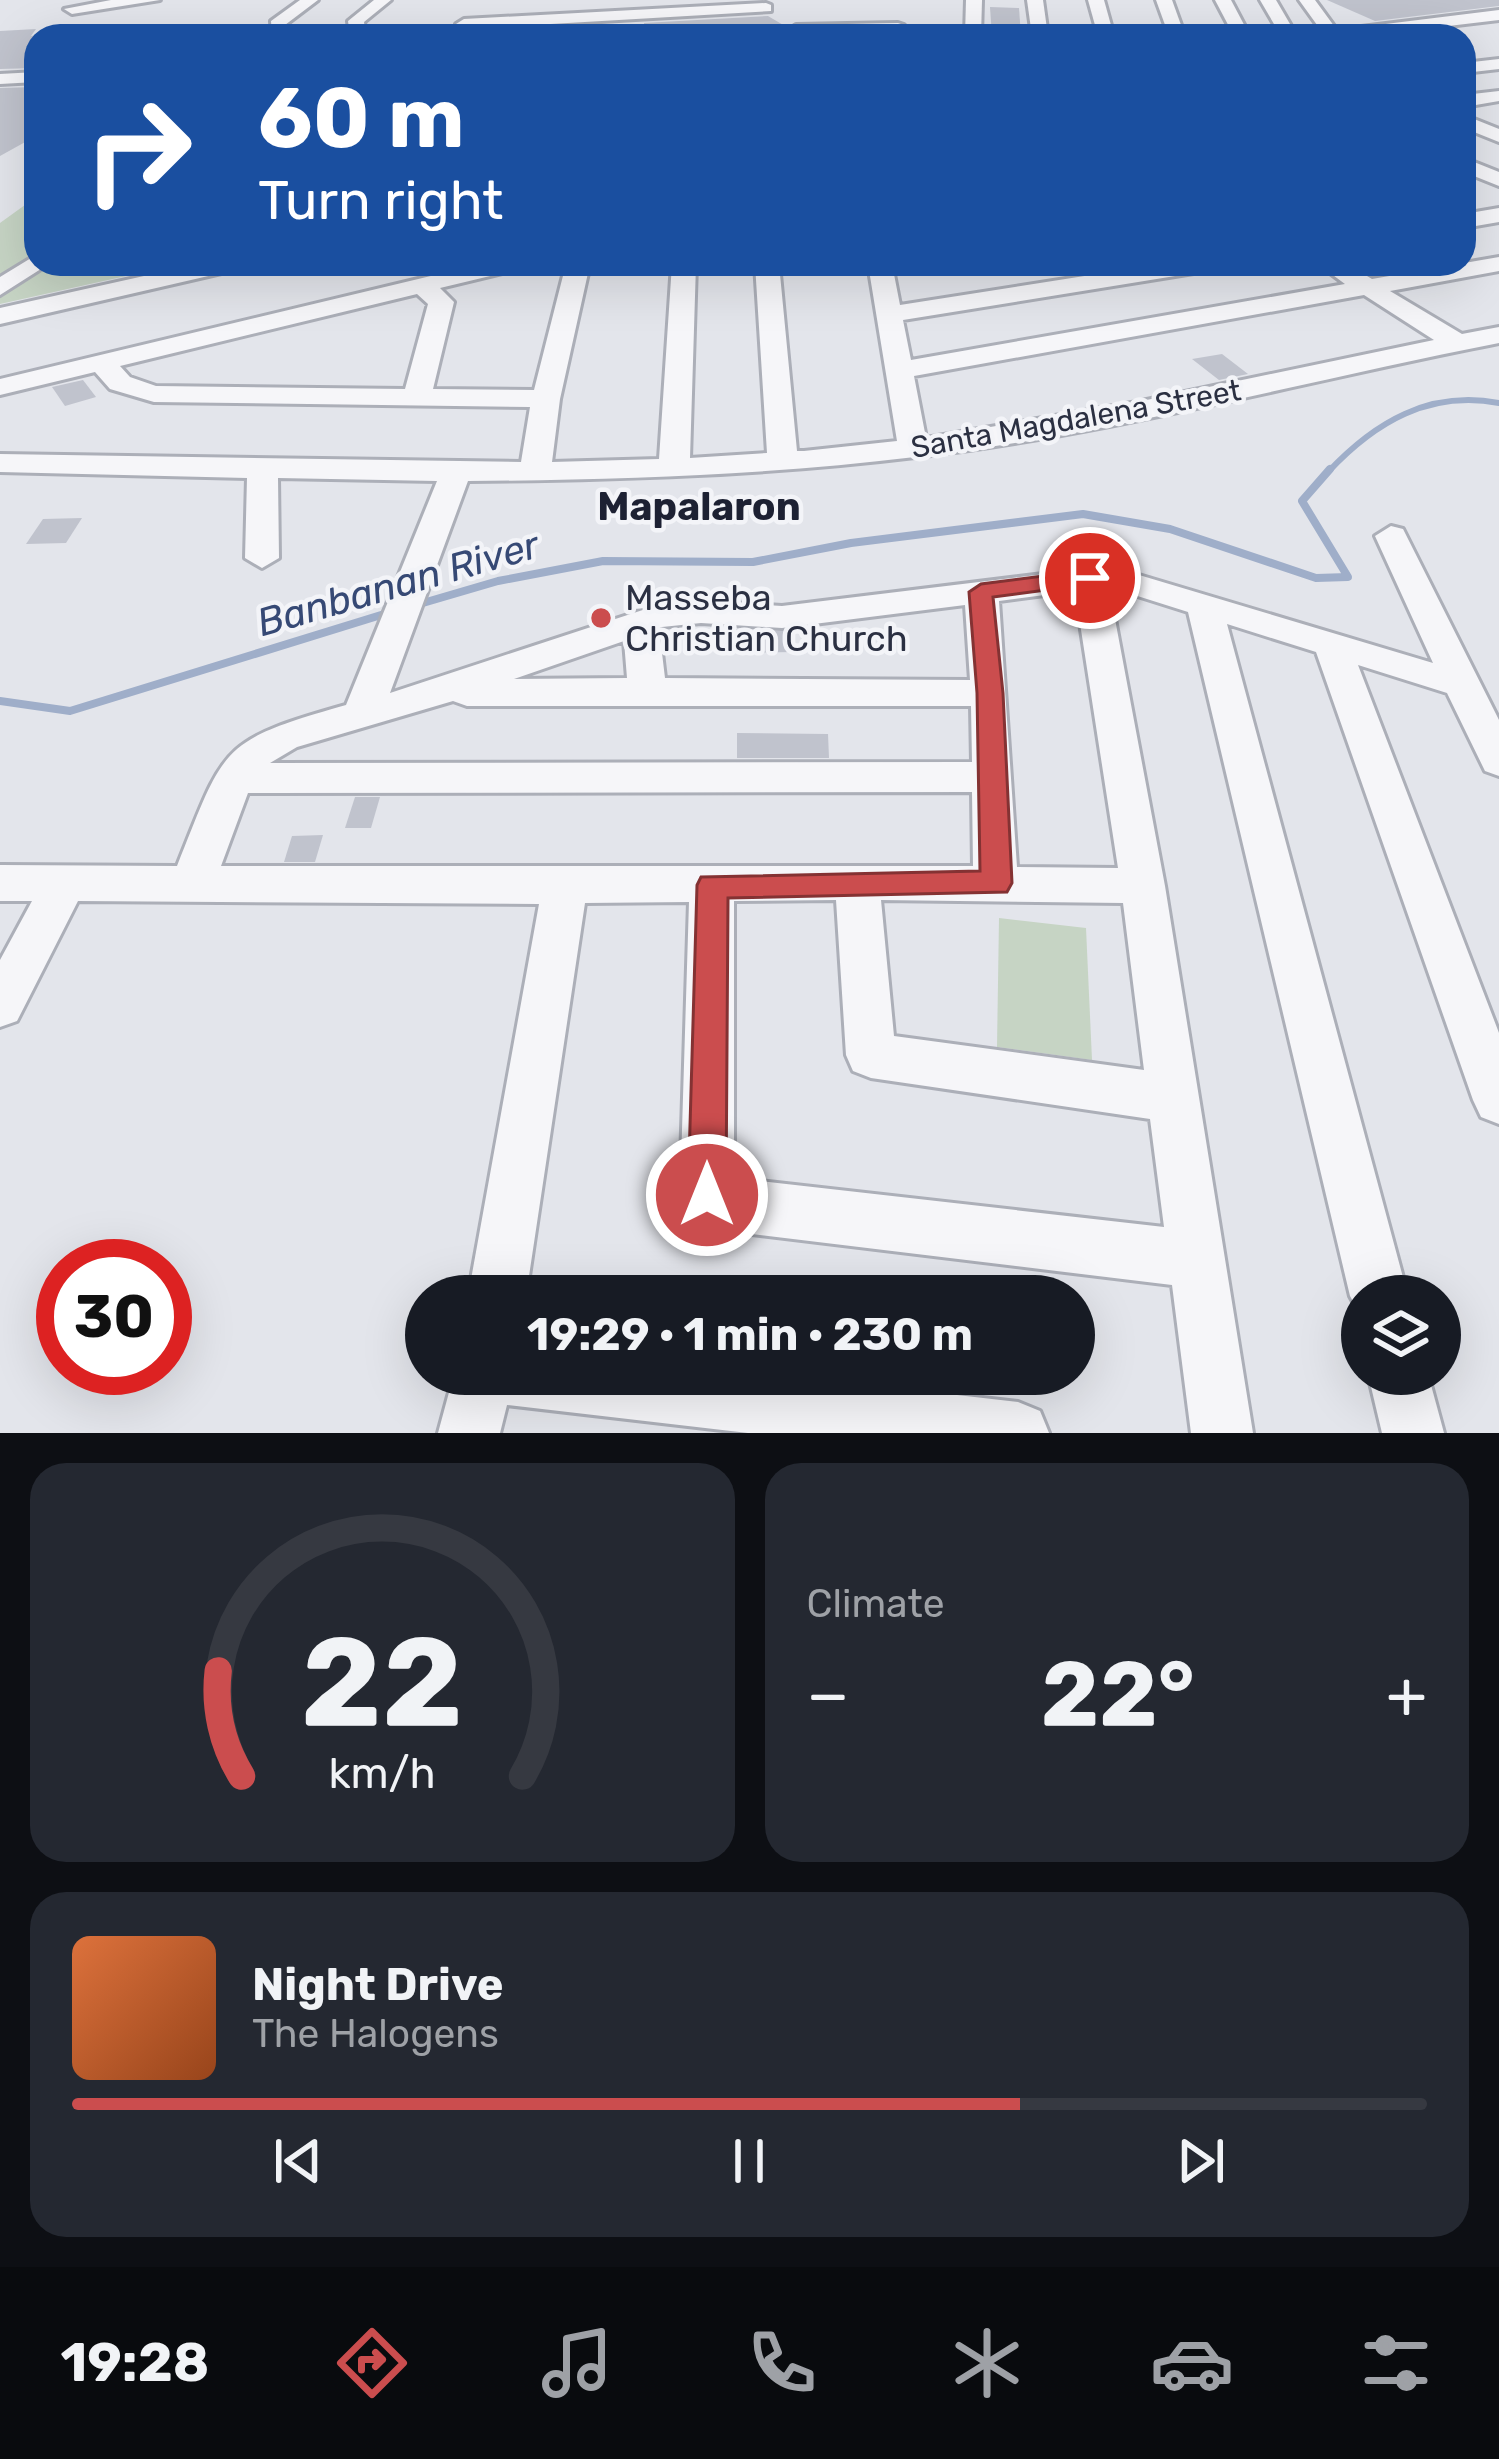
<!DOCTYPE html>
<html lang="en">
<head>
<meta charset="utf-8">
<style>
	body { margin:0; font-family:Rubik,sans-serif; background:#242831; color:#f1f3f6; height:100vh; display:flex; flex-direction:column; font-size:45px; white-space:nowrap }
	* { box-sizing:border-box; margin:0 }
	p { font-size:39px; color:#9ea1a6 }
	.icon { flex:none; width:66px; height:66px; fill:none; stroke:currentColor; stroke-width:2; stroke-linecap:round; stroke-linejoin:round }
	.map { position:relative; height:1433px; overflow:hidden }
	.panel { display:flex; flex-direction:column; gap:30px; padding:30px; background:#0d0f14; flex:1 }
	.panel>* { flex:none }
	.hud { position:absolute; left:24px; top:24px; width:1452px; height:252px; border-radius:36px; box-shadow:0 12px 48px #0002; background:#1a4fa0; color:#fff; overflow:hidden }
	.controls { position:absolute; left:1341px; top:1275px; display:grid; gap:24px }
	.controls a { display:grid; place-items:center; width:120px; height:120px; border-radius:50%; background:#171b24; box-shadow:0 12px 48px #0002; font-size:60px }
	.speed { position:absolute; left:36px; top:1239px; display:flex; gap:24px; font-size:60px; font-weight:700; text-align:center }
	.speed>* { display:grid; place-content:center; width:156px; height:156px; border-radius:50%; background:#171b24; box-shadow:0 12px 48px #0002; line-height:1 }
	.speed .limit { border:18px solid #d22; background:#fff; color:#111 }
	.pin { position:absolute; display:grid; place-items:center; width:102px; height:102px; color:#fff; margin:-51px; border:6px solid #fff; border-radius:50%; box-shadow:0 3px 12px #0007 }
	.me { position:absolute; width:132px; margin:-66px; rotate:0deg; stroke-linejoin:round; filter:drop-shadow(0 0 9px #0008) }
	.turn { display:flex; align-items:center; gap:42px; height:252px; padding:0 36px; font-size:54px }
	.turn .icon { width:156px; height:156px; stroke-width:2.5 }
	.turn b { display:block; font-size:84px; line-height:102px }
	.big { font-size:90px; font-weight:700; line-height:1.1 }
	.panel .card { flex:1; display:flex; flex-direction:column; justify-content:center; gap:18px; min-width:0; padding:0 42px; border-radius:36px; background:#242831 }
	.panel .dial { align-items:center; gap:0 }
	.dial svg { height:312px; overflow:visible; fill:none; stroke:#363941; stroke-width:7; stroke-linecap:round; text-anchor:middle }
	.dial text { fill:#f1f3f6; stroke:none }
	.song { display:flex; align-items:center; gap:36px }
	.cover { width:144px; height:144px; border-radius:18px; background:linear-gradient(135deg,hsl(20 70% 55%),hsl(20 70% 35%)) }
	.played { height:12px; border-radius:6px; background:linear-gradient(90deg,#cb4d4e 70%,#363941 70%) }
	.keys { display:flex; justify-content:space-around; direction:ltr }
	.heat { display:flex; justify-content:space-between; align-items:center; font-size:66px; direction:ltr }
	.panel .tiles { flex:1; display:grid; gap:30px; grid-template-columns:1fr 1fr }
	.card:last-child { grid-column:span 2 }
	.trip { position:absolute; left:405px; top:1275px; width:690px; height:120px; border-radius:60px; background:#171b24; box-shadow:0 12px 48px #0002; font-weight:700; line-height:120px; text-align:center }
	.menu { display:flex; height:192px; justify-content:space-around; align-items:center; background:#090b0e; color:#9ea1a6 }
	.menu .icon { width:84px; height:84px }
	.menu .on { color:#cb4d4e }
	.menu b { font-size:54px; color:#f1f3f6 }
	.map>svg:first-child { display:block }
	.green { fill:#c6d4c4 }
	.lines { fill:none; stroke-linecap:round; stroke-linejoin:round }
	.stream-far1 { stroke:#9faec9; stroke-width:6 }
	.stream { stroke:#9faec9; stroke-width:8 }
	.building { fill:#c0c3cd }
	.minor-casing { stroke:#acafb8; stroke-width:6 }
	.minor { fill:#f6f6f9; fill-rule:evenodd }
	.route { fill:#cb4d4e; stroke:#843233; stroke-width:3 }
	.poi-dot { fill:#cb4d4e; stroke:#f3f4f8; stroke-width:4.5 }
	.labels { text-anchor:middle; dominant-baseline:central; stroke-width:9; stroke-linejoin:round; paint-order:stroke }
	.far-street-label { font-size:30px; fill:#2b3042; stroke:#f3f4f8 }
	.poi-label { font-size:36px; fill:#2b3042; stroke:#f3f4f8; text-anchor:start }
	.neighbourhood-label { font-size:39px; font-weight:bold; fill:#1d2133; stroke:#f3f4f8 }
	.water-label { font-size:39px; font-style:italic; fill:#364975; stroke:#f3f4f8 }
</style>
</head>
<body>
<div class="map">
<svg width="1499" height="1433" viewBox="0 0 1499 1433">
	<rect width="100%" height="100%" fill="#e3e5eb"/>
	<g class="green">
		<polygon points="36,197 36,264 180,264 0,304 0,223"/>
		<polygon points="999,918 1086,928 1092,1060 997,1047"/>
	</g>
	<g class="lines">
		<path class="stream-far1" d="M1328 472C1375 422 1429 390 1499 403"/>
		<g class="stream">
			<polyline points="416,605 498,581 603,561 753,562 851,543 1083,514 1170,529 1316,578 1348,577 1302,501 1330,469"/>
			<polyline points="0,701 70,711 394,611"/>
		</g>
	</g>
	<g class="building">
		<polygon points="1327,0 1499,0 1499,6 1375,21"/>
		<polygon points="990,7 1019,8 1021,36 992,36"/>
		<polygon points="768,16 785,26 789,36 645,36 644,23"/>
		<polygon points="36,29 31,36 36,35 36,68 0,69 0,31"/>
		<polygon points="36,87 36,136 0,156 0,88"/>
		<polygon points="1222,354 1248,374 1219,380 1192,359"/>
		<polygon points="83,380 96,397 65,406 52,387"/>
		<polygon points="82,518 66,543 26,544 43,519"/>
		<polygon points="730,629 794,631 795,652 730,653"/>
		<polygon points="737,733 828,734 829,758 737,758"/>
		<polygon points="355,797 380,797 371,828 345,828"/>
		<polygon points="323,835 315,862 284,862 292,836"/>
	</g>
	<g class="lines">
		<defs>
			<g id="minor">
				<polygon points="111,0 160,0 72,14 64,9"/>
				<polygon points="300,0 318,0 285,25 288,36 272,36 271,21"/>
				<polygon points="374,0 391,0 364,22 366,36 350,36 348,21"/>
				<polygon points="966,0 982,0 981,36 965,36"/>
				<polygon points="1027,0 1043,0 1048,36 1032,36"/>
				<polygon points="1088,0 1104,0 1114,36 1098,36"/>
				<polygon points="1156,0 1172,0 1185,36 1169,36"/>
				<polygon points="1215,0 1231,0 1250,36 1234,36"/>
				<polygon points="1260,0 1276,0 1297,36 1281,36"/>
				<polygon points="1299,0 1315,0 1337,30 1499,10 1499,20 1364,36 1325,36"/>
				<polygon points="766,3 771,5 771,11 464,29 456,24 464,19"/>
				<polygon points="898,23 904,25 904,31 796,35 788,30 796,25"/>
				<polygon points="1499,59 1499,69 1464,73 1464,63"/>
				<polygon points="36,72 36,82 0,84 0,74"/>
				<polygon points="1499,91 1499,101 1464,107 1464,95"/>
				<polygon points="1464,115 1499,129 1499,142 1464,128"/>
				<polygon points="1464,158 1499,172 1499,186 1464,172"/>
				<polygon points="1499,208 1499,222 1464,228 1464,214"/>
				<polygon points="36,255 36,264 47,264 44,267 0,295 0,277"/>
				<path d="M1499 257V271L1390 291 1462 334 1499 327V343C1305 381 1112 434 915 457 767 475 617 480 468 481L390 693 658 605 701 601 782 606 1109 566 1433 663 1375 536 1391 526 1403 529 1499 720V776L1485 771 1447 693 1358 665 1499 1033V1124L1481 1117 1473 1100 1316 652 1227 624 1408 1296H1362V1318L1350 1296 1188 612 1109 587 1165 886 1253 1433H1191L1172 1285 719 1230 688 1214 680 1195 689 902 585 903 526 1296H468L539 904 78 901 17 1021 0 1027V960L32 901H0V865L177 866C225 746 219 741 346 705L437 481 278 478 279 558 262 568 245 558 247 478 0 472V454L521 462 530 407 154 402 110 389 95 372 0 395V379L481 264H523L519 269 440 288 454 302 433 389 534 390 566 264H590L560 399 552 462 659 459 672 264H696L690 458 767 453 755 264H779L797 451H804L897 441 868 264H892L900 305 1161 264H1218L1206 271 903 320 911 360 1345 284 1318 264H1347L1372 279ZM417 294 428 304 405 389 156 386 130 377 120 366ZM1364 295 1434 340 1137 402 926 438 914 376ZM1075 591 1118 868 1017 867 999 601ZM965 605 970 680 665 678 659 628 662 627 701 623 782 628ZM624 641 627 678 514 679ZM453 701 467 706H971L972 762 270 763 297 747ZM972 792 973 866H221L248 793ZM836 900 846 1055 853 1071 871 1078 1150 1119 1164 1227 734 1178V901ZM881 900 1123 903 1144 1070 894 1036Z"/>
				<polygon points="198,264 242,264 230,271 0,324 0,308"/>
				<polygon points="454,1374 774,1374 1018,1402 1040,1411 1049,1433 748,1433 507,1405 500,1433 438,1433"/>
				<polygon points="1368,1374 1428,1374 1444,1433 1382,1433"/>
			</g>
		</defs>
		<use href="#minor" class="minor-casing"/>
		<use href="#minor" class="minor"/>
	</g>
	<polygon class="route" points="1090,570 1102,578 1098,583 993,597 1003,693 1012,883 1007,892 728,898 726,1195 720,1208 707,1214 693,1208 688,1195 697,885 701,877 980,871 977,693 969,592 981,584"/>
	<circle class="poi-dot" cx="601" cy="618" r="12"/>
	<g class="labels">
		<g class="far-street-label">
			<text transform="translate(1076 419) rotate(-10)">Santa Magdalena Street</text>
		</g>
		<g class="poi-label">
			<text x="625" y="597">Masseba<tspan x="625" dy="41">Christian Church</tspan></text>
		</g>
		<g class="neighbourhood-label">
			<text x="699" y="507">Mapalaron</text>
		</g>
		<g class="water-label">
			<text transform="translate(398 584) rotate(-16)">Banbanan River</text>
		</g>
	</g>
</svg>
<div class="controls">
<a><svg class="icon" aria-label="layers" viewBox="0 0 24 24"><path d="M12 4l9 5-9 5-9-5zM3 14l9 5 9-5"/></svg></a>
</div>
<div class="speed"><div class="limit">30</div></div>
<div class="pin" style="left:1090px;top:578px;background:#d93025"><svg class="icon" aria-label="arrive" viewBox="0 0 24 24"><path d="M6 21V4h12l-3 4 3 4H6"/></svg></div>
<svg class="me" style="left:707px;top:1195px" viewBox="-20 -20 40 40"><circle r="17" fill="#cb4d4e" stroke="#fff" stroke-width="3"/><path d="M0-11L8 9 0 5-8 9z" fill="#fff"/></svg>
<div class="trip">19:29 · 1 min · 230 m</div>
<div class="hud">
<div class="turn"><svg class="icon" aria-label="right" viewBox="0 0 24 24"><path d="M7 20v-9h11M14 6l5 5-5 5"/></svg><div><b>60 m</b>Turn right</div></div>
</div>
</div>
<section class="panel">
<div class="tiles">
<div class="card dial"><svg viewBox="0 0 100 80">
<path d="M14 69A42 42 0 1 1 86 69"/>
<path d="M14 69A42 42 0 0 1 8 42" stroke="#cb4d4e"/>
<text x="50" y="56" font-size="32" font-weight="700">22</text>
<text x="50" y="72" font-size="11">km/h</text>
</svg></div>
<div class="card"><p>Climate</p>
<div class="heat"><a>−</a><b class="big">22°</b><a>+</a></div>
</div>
<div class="card">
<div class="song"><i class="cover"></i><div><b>Night Drive</b><p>The Halogens</p></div></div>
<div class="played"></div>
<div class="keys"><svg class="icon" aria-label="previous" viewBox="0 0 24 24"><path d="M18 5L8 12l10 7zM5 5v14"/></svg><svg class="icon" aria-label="pause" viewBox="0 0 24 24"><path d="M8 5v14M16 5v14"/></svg><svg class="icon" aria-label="next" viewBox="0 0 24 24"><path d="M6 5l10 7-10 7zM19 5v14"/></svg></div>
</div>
</div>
</section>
<nav class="menu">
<b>19:28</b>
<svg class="icon on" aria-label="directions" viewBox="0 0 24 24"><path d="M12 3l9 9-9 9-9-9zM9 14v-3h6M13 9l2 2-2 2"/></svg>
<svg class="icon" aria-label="music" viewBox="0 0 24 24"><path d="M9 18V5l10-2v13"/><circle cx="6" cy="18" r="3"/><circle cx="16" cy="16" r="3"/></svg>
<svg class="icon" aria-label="phone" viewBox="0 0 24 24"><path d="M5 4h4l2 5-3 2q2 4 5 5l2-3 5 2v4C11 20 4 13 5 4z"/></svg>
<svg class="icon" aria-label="climate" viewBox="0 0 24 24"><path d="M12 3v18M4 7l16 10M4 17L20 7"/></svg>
<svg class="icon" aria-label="car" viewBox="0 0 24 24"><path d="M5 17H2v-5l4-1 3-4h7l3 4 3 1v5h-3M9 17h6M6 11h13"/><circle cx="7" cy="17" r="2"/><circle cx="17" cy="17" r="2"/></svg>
<svg class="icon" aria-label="filters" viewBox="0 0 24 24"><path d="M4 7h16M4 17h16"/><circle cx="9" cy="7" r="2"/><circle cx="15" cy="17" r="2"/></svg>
</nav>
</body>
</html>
